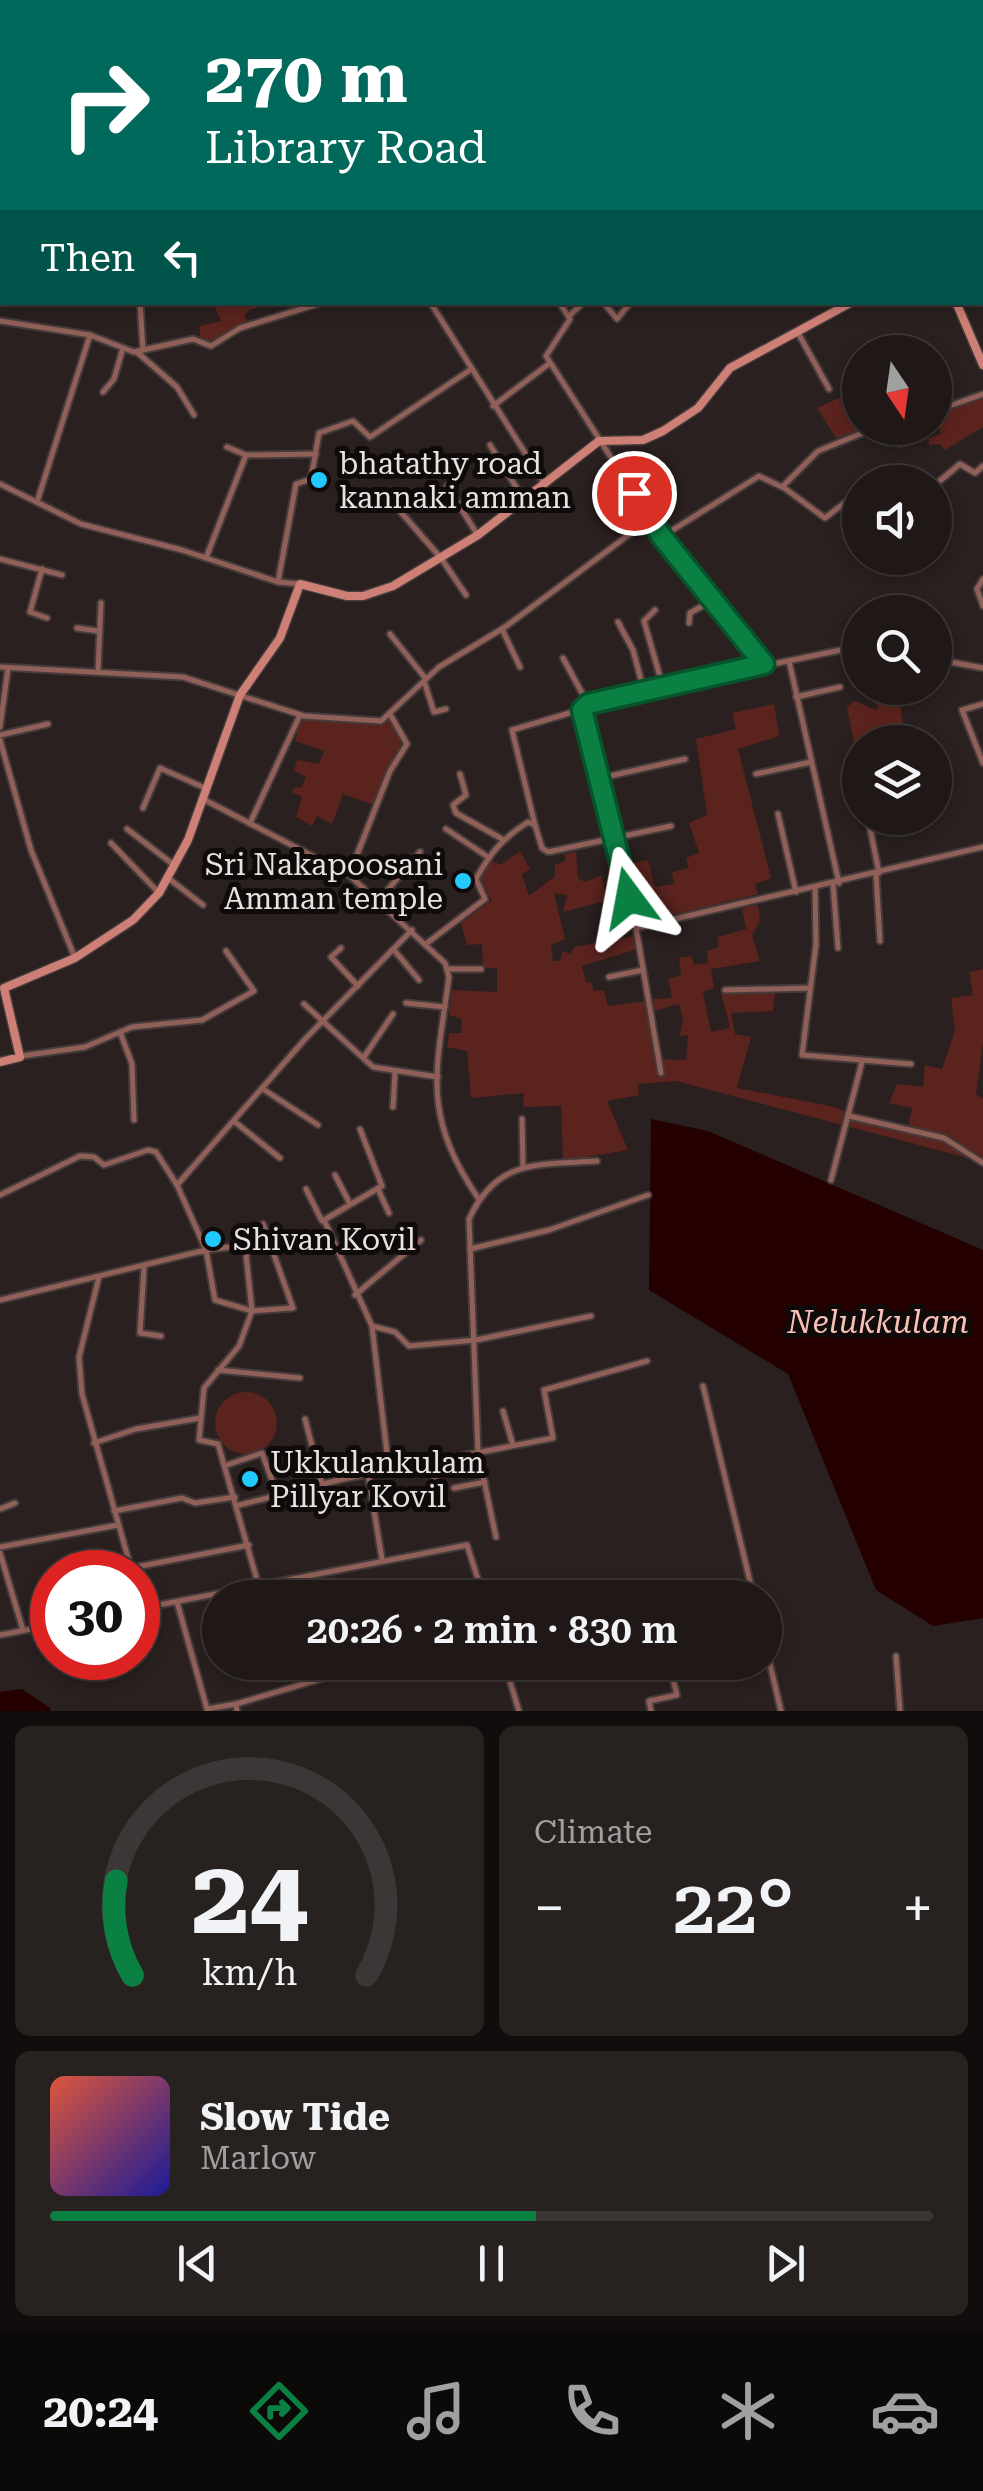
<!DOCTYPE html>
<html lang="en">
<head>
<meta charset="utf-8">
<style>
	body { margin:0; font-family:"Roboto Serif",serif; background:#272120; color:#f1f3f6; height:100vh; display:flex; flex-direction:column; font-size:38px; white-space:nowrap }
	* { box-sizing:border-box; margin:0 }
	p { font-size:32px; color:#a1a0a1 }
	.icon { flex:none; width:55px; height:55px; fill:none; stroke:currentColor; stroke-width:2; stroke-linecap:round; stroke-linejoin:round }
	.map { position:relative; height:1711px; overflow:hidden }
	.panel { display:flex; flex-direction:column; gap:15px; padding:15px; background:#110d0d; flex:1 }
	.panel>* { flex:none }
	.hud { position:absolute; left:0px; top:0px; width:985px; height:305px; box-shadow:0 5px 15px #0003,0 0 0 2px #3c3736; background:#00695c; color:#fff; overflow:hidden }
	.needle { width:65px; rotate:167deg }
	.fabs { position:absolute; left:842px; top:335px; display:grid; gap:20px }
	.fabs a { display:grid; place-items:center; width:110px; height:110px; border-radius:50%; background:#1f1817; box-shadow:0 5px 15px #0003,0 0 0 2px #3c3736; font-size:50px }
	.speed { position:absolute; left:30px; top:1550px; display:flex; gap:20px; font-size:50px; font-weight:700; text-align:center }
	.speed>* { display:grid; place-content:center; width:130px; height:130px; border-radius:50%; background:#1f1817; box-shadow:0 5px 15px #0003,0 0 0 2px #3c3736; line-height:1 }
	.speed .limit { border:15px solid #d22; background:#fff; color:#111 }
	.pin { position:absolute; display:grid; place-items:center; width:85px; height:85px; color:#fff; margin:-42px; border:5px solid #fff; border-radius:50%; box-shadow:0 2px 10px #0007 }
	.me { position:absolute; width:110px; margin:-55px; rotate:347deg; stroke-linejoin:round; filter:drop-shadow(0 0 8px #0008) }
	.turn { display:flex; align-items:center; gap:35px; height:210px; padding:0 40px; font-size:45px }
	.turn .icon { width:130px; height:130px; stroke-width:2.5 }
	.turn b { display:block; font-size:70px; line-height:85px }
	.then { display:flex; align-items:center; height:95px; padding:0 40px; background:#0003; gap:20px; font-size:38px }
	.big { font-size:75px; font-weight:600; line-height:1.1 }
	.panel .tile { flex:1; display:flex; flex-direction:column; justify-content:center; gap:15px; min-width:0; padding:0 35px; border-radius:15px; background:#272120 }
	.panel .dial { align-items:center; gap:0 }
	.dial svg { height:260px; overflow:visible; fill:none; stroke:#3c3736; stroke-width:7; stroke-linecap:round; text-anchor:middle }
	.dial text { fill:#f1f3f6; stroke:none }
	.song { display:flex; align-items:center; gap:30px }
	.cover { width:120px; height:120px; border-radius:15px; background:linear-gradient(135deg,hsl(10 70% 55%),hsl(240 70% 35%)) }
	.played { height:10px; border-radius:5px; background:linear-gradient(90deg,#0b8043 55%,#3c3736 55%) }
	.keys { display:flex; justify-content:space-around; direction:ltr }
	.heat { display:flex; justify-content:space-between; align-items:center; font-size:55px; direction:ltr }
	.panel .tiles { flex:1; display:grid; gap:15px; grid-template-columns:1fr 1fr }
	.tile:last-child { grid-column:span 2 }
	.trip { position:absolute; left:202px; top:1580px; width:580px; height:100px; border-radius:50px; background:#1f1817; box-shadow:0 5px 15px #0003,0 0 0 2px #3c3736; font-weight:600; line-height:100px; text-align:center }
	.menu { display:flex; height:160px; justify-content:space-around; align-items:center; background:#0c0a09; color:#a1a0a1 }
	.menu .icon { width:70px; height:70px }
	.menu .selected { color:#0b8043 }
	.menu b { font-size:45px; color:#f1f3f6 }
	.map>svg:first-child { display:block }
	.green { fill:#5b231e }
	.water { fill:#240000 }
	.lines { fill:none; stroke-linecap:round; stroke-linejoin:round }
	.street-casing { stroke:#443b3a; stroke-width:9 }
	.secondary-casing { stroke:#443b3a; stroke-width:11 }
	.street { stroke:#905f58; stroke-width:5 }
	.secondary { stroke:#cf8076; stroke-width:8 }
	.route-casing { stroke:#07532c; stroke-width:25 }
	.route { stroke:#0b8043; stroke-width:18 }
	.poi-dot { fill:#22c9fd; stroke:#0f0b0a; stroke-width:4 }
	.labels { text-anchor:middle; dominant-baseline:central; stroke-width:10; stroke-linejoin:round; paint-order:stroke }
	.poi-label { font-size:30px; fill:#e8e2e1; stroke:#0f0b0a; text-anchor:start }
	.water-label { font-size:32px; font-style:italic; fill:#f9beb5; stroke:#0f0b0a }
</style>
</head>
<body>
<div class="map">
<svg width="983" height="1711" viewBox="0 0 983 1711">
	<rect width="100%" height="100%" fill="#29201f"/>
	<g class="green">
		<polygon points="213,303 275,303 249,310 244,317 248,321 211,343 200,339 200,326 221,321"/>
		<polygon points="857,390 860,428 864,428 836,438 817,408"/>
		<polygon points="983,397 983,427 945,450 940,444 930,445 928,439 941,434 935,414"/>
		<polygon points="899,428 930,428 932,434 899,449 886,432"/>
		<polygon points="872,688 885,688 900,701 905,742 860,742 860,774 847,707 855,701 876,710 879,706 864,693"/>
		<polygon points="774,704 779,736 738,749 771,878 755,884 758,894 639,923 627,864 648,860 655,887 674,884 672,872 689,868 686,858 699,853 689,823 707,815 696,739 736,729 732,713"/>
		<polygon points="301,719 385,723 389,719 402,744 374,805 343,794 332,824 317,816 312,826 296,817 302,797 292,792 295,787 301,788 306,777 294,771 297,760 319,764 324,751 295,741"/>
		<polygon points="520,851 530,869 522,874 529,896 555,876 555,865 565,861 564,854 576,852 578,878 585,882 602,875 606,901 563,912 567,895 554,893 565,939 551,945 553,961 560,961 563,951 570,954 574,947 634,936 637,949 582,966 586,983 591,982 594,991 604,990 608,1006 646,1001 657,1059 686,1060 688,1035 680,1036 683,1018 679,1004 654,1011 653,999 672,998 668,979 681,975 679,958 692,956 694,965 708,963 707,951 719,947 717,937 746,929 742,908 758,905 760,921 752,935 760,961 711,969 714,988 703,992 711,1032 730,1028 721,993 775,992 773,1011 731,1013 735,1034 751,1037 737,1088 835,1107 882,1128 953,1142 940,1134 908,1127 912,1108 889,1103 897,1084 923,1087 925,1065 942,1069 955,1031 951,998 973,995 969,972 983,969 983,1043 976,1094 983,1099 983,1162 676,1081 638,1084 639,1095 607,1101 628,1150 563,1161 561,1106 523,1107 524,1093 471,1098 467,1051 447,1047 449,1033 461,1033 462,1019 449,1015 452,990 497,992 497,968 483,968 482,944 467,945 461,923 492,900 479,880 489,859 500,865"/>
		<circle cx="246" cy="1423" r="31"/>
	</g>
	<g class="water">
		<polygon points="651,1119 708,1131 983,1250 983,1618 933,1626 876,1590 788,1374 649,1290"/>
		<polygon points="22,1689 50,1708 51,1711 0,1711 0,1692"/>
	</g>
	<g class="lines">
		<defs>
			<g id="street">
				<polyline points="237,0 237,2"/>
				<polyline points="779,0 780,2"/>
				<polyline points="73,2 74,0"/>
				<polyline points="489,2 489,0"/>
				<polyline points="982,39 983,38"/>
				<polyline points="0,96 2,116"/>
				<polyline points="982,155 983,155"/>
				<polyline points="0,157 2,156"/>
				<polyline points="140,302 143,350"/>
				<polyline points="430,302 544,483"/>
				<polyline points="559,302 570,319 546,356 662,537 764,664"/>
				<polyline points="603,302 617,319 631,302"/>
				<polyline points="569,316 584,302"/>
				<polyline points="0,321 90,335 134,352 193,339 211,346 240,328 324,302"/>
				<polyline points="797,331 829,389"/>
				<polyline points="138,353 177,387 194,415"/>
				<polyline points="103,392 114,379 123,348"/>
				<polyline points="493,406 550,363"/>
				<polyline points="935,411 983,394"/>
				<polyline points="490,445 523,498"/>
				<polyline points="227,447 246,455 316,454"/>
				<polyline points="871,482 876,478"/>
				<polyline points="0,484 81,524 182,550 278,582 300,584"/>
				<polyline points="935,485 960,464 975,473 983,466"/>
				<polyline points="447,486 477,534"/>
				<polyline points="783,487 825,518 860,491"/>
				<polyline points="385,494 441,558 466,595"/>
				<polyline points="37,502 90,335"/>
				<polyline points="846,503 860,520"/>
				<polyline points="663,536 759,476 782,487 818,451 875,428"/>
				<polyline points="206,558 246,455"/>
				<polyline points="0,559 62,575"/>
				<polyline points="42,569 30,612 47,618"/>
				<polyline points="983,579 977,589 983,606"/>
				<polyline points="278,582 296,484 311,479 319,433 353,421 370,437 470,370"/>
				<polyline points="655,610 644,621 663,687"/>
				<polyline points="618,622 633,650 644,691"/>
				<polyline points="689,623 690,613 713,600"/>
				<polyline points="77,628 98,631"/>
				<polyline points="502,629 520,667"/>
				<polyline points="390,634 426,679"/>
				<polyline points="563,658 588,704"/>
				<polyline points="935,659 983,668"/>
				<polyline points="789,661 839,883"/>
				<polyline points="0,667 183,677 304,716 381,721 439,667 505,627 650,519"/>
				<polyline points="98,670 101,603"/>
				<polyline points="424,681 434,712 446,709"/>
				<polyline points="796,697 840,687"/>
				<polyline points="983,704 962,710 983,763"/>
				<polyline points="582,710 636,928 661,1073"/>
				<polyline points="0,727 8,668"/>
				<polyline points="0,735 48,724"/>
				<polyline points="0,740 31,850 75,958"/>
				<polyline points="460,774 466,795 453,805 456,813 502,839"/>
				<polyline points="756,774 811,762"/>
				<polyline points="601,778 685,759"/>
				<path d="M203 799 349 875 445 963 449 977C436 1073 421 1113 478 1198"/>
				<polyline points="143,808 160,768 205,788"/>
				<polyline points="778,814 796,892"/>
				<polyline points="868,818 879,873"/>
				<polyline points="251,821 300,715"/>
				<polyline points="535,825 512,730 644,691 860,646"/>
				<polyline points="127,829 174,865"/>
				<polyline points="446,829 488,857"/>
				<polyline points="111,843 159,893"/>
				<polyline points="876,874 880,941"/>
				<polyline points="349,875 390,771 407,744 390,714"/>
				<polyline points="168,878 203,905"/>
				<polyline points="833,884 838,948"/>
				<polyline points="815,888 816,944 802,1055 911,1064"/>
				<polyline points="380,899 420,852"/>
				<polyline points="636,928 983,847"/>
				<path d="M427 943 485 899 476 879C490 853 503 838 528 822L535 825 542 848 548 852 671 826"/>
				<polyline points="341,948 331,957 358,986"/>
				<polyline points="394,950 419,980"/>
				<polyline points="449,969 481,969"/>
				<polyline points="609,977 643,970"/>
				<polyline points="725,990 810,988"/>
				<polyline points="406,1003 445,1007"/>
				<polyline points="304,1004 373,1067 438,1077"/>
				<polyline points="120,1032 132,1064 134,1120"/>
				<polyline points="21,1056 85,1047 132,1027 202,1020 254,991 226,951"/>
				<polyline points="364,1057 393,1014"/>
				<polyline points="263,1089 318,1125"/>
				<polyline points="393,1107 395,1072"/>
				<polyline points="849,1116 944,1138 983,1163"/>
				<polyline points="522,1119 523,1166"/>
				<polyline points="235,1122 280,1158"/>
				<polyline points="360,1129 382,1186 324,1220 372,1326"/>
				<polyline points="335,1175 350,1204"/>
				<polyline points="831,1180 862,1062"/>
				<polyline points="306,1189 322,1221"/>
				<polyline points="378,1189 389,1213"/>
				<polyline points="0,1195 80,1156 94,1157 104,1165 148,1150 156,1152 177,1185"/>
				<polyline points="263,1224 293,1308 252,1311 245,1245 206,1250 177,1185 306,1038 412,930"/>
				<polyline points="470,1249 549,1230 648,1195"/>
				<polyline points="144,1268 140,1333 161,1336"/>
				<polyline points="99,1277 79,1357 82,1394 132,1572"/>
				<polyline points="355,1295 421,1240"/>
				<polyline points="0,1300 206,1250 215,1300 252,1311 239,1346 204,1388 199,1440 218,1444 259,1587"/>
				<polyline points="218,1370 300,1378"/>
				<polyline points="703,1386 754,1598"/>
				<polyline points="503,1411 513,1445"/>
				<polyline points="305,1419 322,1484"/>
				<polyline points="94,1443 136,1429 200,1418"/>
				<polyline points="431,1462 438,1493"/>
				<polyline points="227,1465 262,1453 277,1494"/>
				<polyline points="389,1470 372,1326 395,1332 409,1346 476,1340 591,1316"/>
				<polyline points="368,1474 382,1559"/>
				<polyline points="454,1488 485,1482"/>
				<polyline points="239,1505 343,1479 553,1438 544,1390 647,1361"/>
				<polyline points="0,1509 15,1503"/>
				<polyline points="114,1511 182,1498 195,1503 235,1497"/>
				<path d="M496 1537 478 1452 469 1219C497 1158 539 1165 597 1161"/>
				<polyline points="0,1547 118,1525"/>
				<polyline points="0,1553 23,1630"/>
				<polyline points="131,1568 249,1545"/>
				<polyline points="138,1594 141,1608"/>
				<polyline points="177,1602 207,1709 236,1704 237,1711"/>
				<polyline points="138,1609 467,1545 484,1598"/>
				<polyline points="0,1635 52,1625"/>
				<polyline points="765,1643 781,1711"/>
				<polyline points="896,1656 900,1711"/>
				<polyline points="504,1662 519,1711"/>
				<polyline points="236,1704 378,1662"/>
				<polyline points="651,1711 649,1701 677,1695 670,1667 698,1662"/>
			</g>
			<g id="secondary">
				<polyline points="956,302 983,365"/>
				<polyline points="0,1062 20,1057 4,988 75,958 133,920 159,893 188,840 240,695 280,638 300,584 347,596 363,596 393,586 478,535 599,441 643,440 663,431 698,408 730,368 852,302"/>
			</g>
		</defs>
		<use href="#street" class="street-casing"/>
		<use href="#secondary" class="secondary-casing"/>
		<use href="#street" class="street"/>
		<use href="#secondary" class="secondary"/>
	</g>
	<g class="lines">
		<defs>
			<polyline id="route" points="629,898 582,710 588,704 764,664 662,537 634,493"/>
		</defs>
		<use href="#route" class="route-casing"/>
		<use href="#route" class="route"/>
	</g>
	<g class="poi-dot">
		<circle cx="319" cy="480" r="10"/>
		<circle cx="463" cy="881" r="10"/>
		<circle cx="213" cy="1239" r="10"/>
		<circle cx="250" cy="1479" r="10"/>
	</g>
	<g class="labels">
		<g class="poi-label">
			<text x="339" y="463">bhatathy road<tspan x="339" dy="34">kannaki amman</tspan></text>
			<text x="443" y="864" text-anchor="end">Sri Nakapoosani<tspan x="443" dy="34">Amman temple</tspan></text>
			<text x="233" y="1239">Shivan Kovil</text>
			<text x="270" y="1462">Ukkulankulam<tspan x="270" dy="34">Pillyar Kovil</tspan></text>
		</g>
		<g class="water-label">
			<text x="878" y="1322">Nelukkulam</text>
		</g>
	</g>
</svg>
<div class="fabs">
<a><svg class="needle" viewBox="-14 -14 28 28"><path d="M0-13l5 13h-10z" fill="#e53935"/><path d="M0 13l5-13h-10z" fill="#a1a0a1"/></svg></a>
<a><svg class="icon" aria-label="sound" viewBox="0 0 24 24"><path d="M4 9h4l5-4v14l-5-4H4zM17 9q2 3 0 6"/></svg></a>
<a><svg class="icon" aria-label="search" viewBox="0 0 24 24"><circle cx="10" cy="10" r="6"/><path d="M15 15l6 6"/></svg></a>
<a><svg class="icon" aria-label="layers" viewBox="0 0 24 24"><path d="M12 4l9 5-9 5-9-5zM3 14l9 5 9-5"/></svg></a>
</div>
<div class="speed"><div class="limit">30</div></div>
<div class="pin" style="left:634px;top:493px;background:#d93025"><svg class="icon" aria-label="arrive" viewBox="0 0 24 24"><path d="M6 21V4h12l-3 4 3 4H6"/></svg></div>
<svg class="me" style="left:629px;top:898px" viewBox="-20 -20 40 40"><path d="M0-17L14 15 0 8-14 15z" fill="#0b8043" stroke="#fff" stroke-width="4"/></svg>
<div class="trip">20:26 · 2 min · 830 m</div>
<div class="hud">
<div class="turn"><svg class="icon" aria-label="right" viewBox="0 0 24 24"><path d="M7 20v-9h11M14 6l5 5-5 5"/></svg><div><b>270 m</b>Library Road</div></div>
<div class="then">Then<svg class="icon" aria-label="left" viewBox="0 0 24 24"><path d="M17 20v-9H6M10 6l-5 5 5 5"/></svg></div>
</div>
</div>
<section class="panel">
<div class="tiles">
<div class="tile dial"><svg viewBox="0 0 100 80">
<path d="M14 69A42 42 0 1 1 86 69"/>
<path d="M14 69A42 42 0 0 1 9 40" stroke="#0b8043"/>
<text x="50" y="56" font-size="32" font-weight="700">24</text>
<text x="50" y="72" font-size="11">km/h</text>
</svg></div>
<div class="tile"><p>Climate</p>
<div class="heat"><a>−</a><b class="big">22°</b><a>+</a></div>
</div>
<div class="tile">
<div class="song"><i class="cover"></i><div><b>Slow Tide</b><p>Marlow</p></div></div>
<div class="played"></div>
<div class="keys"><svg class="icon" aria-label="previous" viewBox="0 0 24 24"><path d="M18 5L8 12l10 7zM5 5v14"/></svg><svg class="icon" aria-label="pause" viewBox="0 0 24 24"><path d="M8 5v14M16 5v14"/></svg><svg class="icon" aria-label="next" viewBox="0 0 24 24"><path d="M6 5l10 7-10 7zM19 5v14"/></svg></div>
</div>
</div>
</section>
<nav class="menu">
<b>20:24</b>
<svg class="icon selected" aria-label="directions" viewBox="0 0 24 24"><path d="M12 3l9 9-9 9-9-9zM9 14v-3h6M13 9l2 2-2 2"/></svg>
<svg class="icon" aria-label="music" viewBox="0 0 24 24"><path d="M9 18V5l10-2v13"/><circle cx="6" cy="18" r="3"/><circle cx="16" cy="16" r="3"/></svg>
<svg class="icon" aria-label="phone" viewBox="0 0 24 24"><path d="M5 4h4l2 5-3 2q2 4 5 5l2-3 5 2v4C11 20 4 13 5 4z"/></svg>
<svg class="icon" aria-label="climate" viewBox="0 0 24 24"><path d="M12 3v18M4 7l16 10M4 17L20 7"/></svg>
<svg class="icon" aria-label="car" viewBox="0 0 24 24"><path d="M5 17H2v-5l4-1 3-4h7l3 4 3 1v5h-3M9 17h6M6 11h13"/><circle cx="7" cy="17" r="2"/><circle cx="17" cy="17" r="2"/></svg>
</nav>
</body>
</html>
